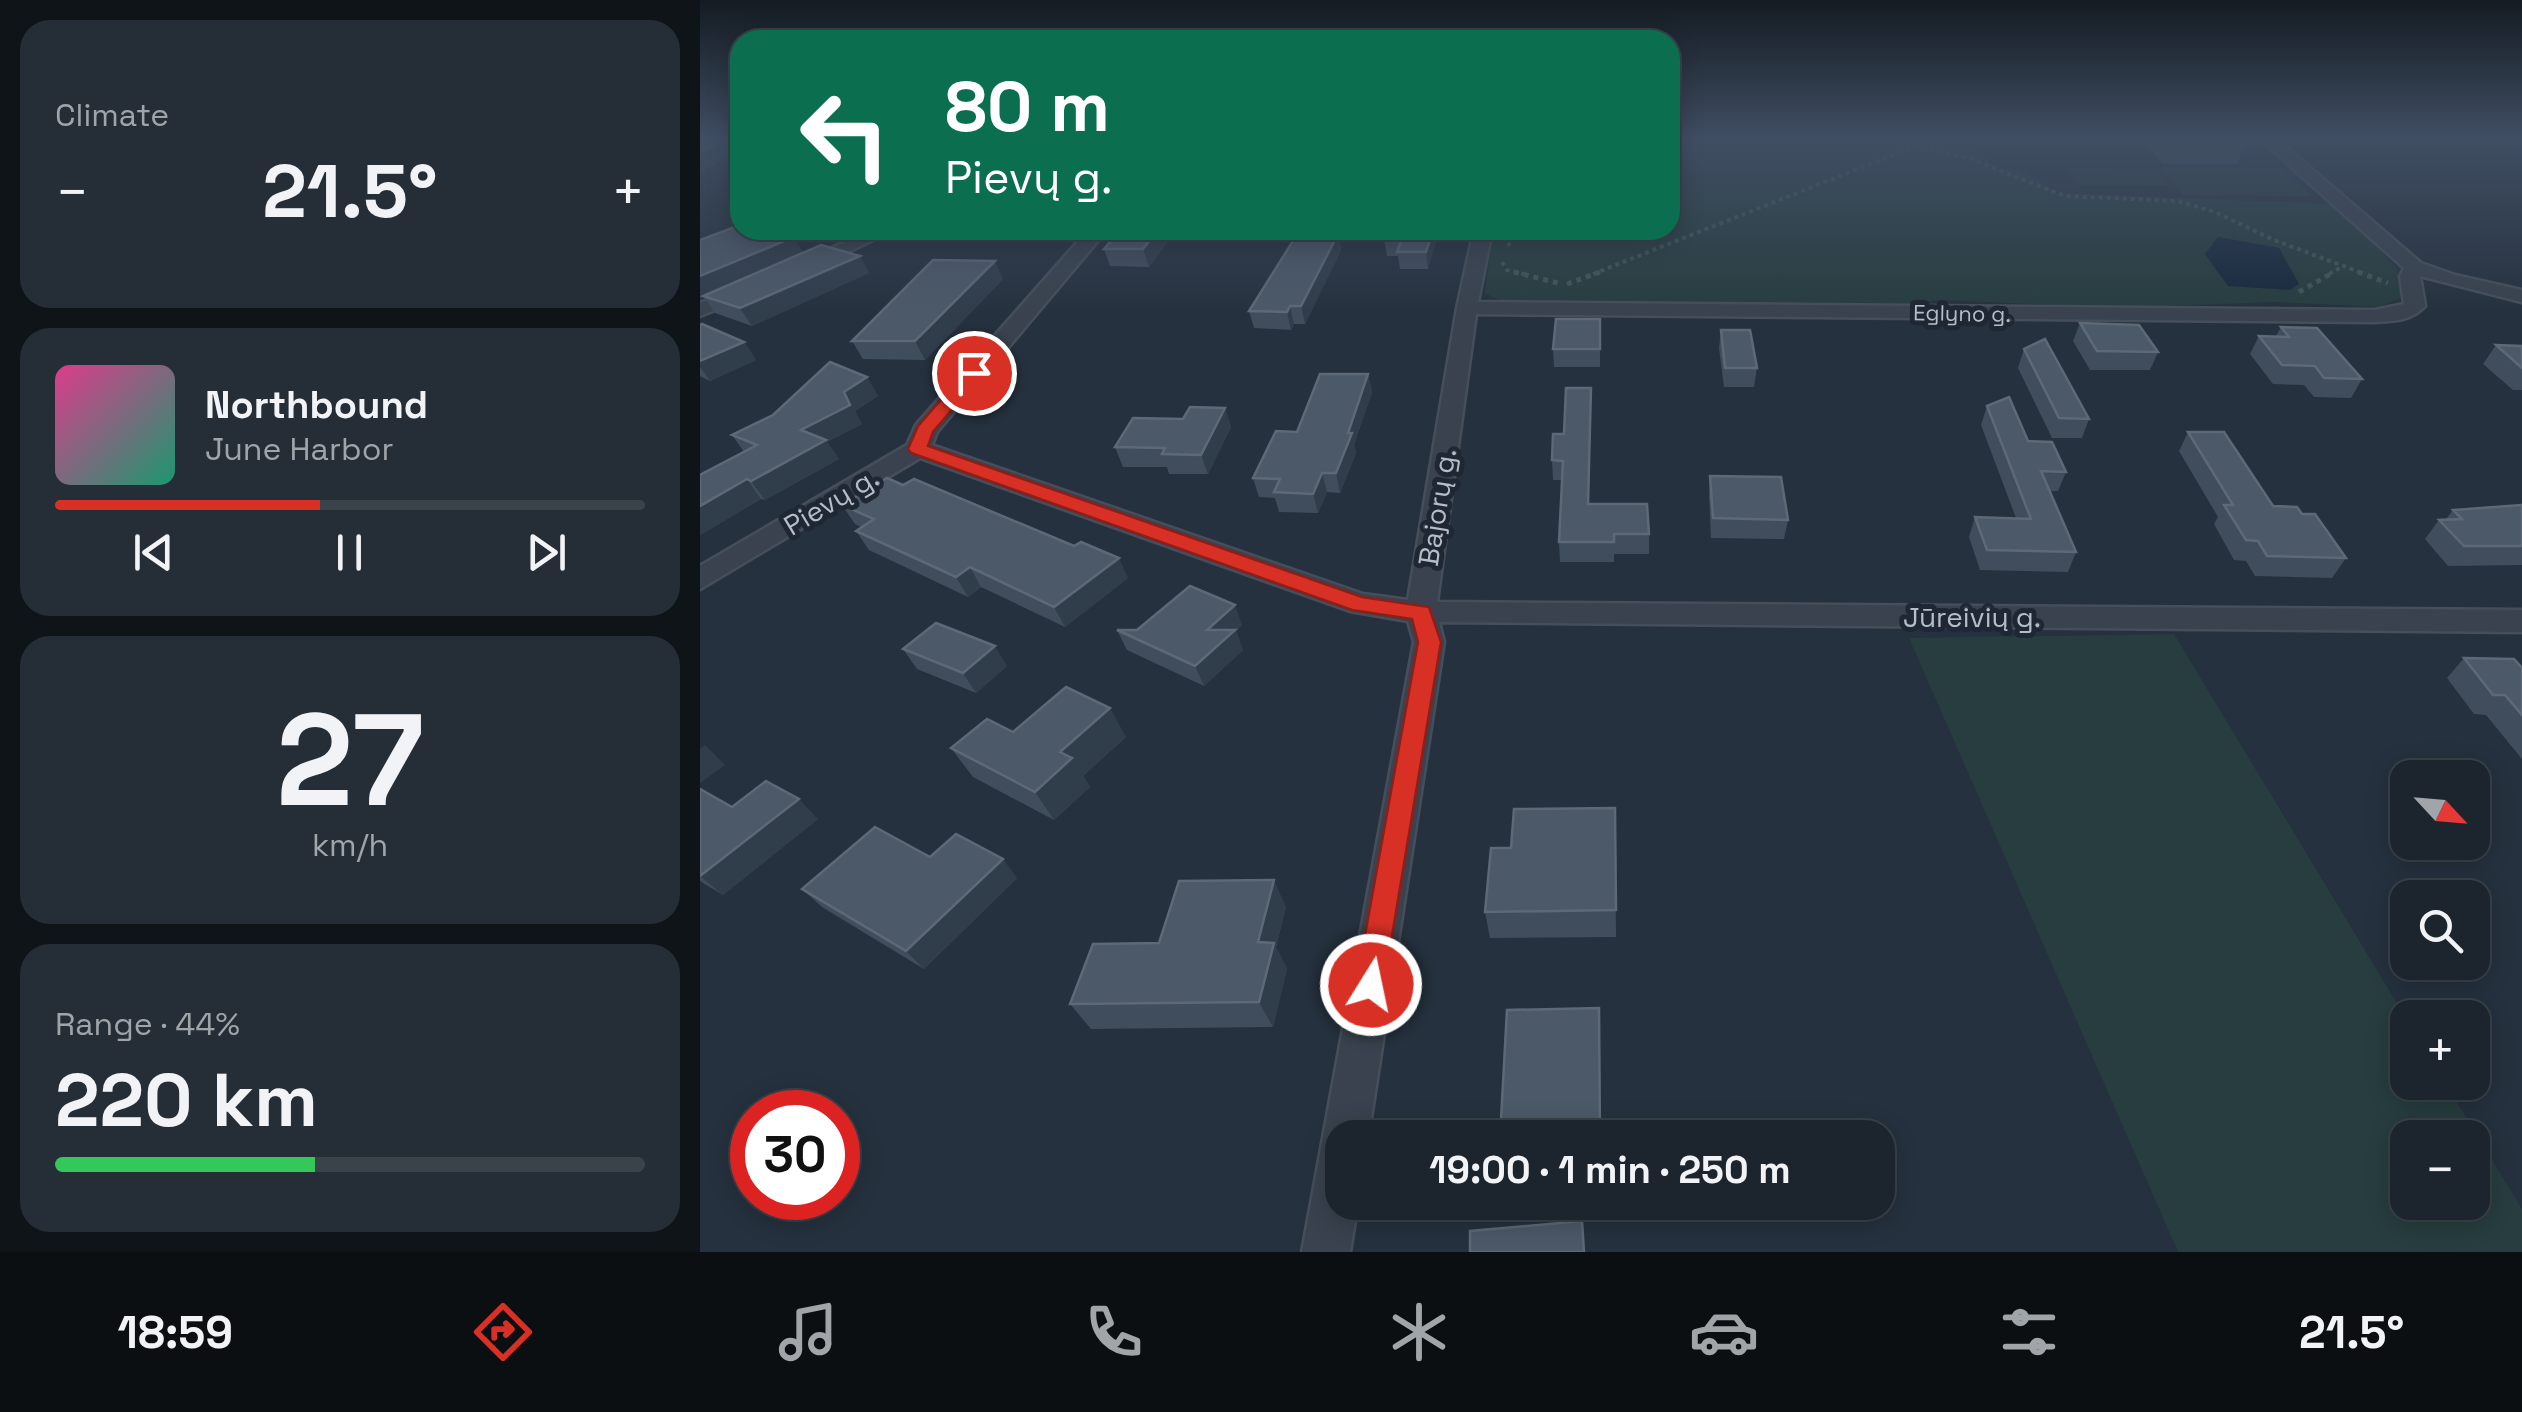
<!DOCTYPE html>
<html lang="en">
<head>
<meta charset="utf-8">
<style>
	body { margin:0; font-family:"Space Grotesk",sans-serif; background:#252d36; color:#f1f3f6; height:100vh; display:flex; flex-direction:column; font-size:38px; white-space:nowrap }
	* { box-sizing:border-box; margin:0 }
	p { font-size:32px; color:#a0a5aa }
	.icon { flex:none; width:55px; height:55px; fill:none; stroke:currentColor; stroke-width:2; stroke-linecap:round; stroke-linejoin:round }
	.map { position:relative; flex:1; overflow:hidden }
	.drawer { display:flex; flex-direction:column; gap:20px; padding:20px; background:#0f1419; width:700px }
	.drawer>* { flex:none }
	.guide { position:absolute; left:30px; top:30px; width:950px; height:210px; border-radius:30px; box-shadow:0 5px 25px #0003,0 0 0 2px #3a424a; background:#0b6e4f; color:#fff; overflow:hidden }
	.needle { width:65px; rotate:116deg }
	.tools { position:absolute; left:1690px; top:760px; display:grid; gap:20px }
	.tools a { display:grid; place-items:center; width:100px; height:100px; border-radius:20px; background:#1c252e; box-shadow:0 5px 25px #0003,0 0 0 2px #3a424a; font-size:50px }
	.speed { position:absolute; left:30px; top:1090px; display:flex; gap:20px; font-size:50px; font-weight:700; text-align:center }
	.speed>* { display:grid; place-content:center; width:130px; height:130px; border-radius:50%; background:#1c252e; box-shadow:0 5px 25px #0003,0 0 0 2px #3a424a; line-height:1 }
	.speed .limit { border:15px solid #d22; background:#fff; color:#111 }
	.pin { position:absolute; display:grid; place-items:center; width:85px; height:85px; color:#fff; margin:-42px; border:5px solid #fff; border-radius:50%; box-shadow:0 2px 10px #0007 }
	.me { position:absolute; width:110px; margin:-55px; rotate:10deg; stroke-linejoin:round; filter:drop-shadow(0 0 8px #0008) }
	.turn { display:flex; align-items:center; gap:35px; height:210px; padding:0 50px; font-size:45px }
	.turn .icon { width:130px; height:130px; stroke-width:2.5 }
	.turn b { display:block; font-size:70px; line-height:85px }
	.big { font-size:75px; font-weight:700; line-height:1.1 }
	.drawer .card { flex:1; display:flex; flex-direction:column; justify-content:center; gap:15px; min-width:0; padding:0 35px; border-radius:30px; background:#252d36 }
	.drawer .dial { align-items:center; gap:0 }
	.dial b { font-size:130px; line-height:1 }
	.song { display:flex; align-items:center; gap:30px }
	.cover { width:120px; height:120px; border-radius:15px; background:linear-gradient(135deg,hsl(330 70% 55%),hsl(160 70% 35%)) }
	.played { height:10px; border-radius:5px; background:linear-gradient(90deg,#d93025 45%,#3a424a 45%) }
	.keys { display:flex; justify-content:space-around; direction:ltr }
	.heat { display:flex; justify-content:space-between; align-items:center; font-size:55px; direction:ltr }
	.charge { height:15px; border-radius:8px; background:linear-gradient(90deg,#34c759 44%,#3a424a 0) }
	.trip { position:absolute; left:625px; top:1120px; width:570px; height:100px; border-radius:30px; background:#1c252e; box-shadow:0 5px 25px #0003,0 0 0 2px #3a424a; font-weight:700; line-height:100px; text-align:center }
	.tabs { display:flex; height:160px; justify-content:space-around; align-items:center; background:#0b0f12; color:#a0a5aa }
	.tabs .icon { width:70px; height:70px }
	.tabs .current { color:#d93025 }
	.tabs b { font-size:45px; color:#f1f3f6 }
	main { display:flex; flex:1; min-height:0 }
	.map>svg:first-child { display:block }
	.green { fill:#273d3f; fill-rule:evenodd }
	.water { fill:#18283c }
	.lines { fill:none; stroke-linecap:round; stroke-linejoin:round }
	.street-casing { stroke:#454e5a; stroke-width:5 }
	.path-far1 { stroke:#405657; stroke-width:4; stroke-dasharray:4 4; stroke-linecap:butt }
	.path { stroke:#405657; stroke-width:5; stroke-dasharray:5 5; stroke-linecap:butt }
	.street { fill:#39424e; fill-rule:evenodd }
	.wall { fill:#404d5c }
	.shaded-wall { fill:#303d4b }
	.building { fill:#4c5968; stroke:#5d6977; stroke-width:2.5 }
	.route { fill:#d93025; stroke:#8d1f18; stroke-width:2.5 }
	.labels { text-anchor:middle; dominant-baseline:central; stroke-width:10; stroke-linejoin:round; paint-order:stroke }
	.far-street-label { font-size:22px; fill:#b5bdc9; stroke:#1e2733 }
	.street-label { font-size:28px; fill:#b5bdc9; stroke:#1e2733 }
</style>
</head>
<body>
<main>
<section class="drawer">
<div class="card"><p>Climate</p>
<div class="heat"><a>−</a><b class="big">21.5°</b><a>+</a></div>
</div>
<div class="card">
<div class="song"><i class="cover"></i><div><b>Northbound</b><p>June Harbor</p></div></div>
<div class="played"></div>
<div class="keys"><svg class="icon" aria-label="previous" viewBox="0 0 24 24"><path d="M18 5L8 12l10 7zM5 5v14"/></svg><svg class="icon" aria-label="pause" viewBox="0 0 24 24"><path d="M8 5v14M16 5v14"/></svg><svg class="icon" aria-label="next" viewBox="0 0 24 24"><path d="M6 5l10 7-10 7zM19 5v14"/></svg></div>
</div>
<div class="card dial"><b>27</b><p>km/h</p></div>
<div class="card"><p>Range · 44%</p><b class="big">220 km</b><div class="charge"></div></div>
</section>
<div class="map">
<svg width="1822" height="1252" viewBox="0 0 1822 1252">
	<rect width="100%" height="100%" fill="#25313e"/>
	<g class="green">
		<path d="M970 139H1270L1277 151 1299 169 1322 170 1358 193 1629 204 1666 235 1697 268 1702 293 1699 299 1679 307 1574 302 1412 308 1242 300 1184 306 805 303 785 293 793 230H970ZM1518 237 1579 248 1590 290 1528 286Z"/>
		<polygon points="1458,167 1581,168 1613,196 1483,195"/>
		<polygon points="1366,168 1456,169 1471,186 1378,185"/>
		<path d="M1474 634 1707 1020 1708 1082 1745 1083 1822 1209V1252H1478L1209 638ZM1708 1138H1772V1202H1708Z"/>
	</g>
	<polygon class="water" points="1518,237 1579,248 1599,284 1590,290 1528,286 1505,254"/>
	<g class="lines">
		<defs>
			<g id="street">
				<path d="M1560 139H1577L1721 263 1755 275 1822 290V302L1720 276 1725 306C1711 321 1695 321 1675 322L776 314 737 602 1822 610V632L739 622 744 642 668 1138H642V1202H658L650 1252H602L714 642 708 621 650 611 220 458 0 589V566L207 445 216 425 388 230H407L237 432 232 445 663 594 708 600 757 308 774 230H792L778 302 1675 310 1704 304 1700 276 1704 268Z"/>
				<polygon points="170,230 194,230 112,269 105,271 95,265"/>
				<polygon points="45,285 52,287 52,295 0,316 0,303"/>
			</g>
		</defs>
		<use href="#street" class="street-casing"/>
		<g class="path-far1">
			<polyline points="1184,139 1268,158 1365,196 1477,201 1515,212 1574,240 1665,274"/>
			<polyline points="808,246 817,230"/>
			<polyline points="802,262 807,270 824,274"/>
			<polyline points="893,274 1233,139"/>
			<polyline points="1629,274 1642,267"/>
		</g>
		<g class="path">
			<polyline points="814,272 858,283"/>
			<polyline points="1658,272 1688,283"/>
			<polyline points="867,284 900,272"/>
			<polyline points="1599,292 1634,272"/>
		</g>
		<use href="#street" class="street"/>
	</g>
	<g class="wall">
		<polygon points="1439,139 1545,139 1547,141 1537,164 1463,164"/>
		<polygon points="420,230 476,230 449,267 410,266 404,249"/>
		<polygon points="638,234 641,250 605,324 594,324 591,330 554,328 549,311"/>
		<polygon points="684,239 736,241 728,269 700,269 698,256 687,256"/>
		<polygon points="103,253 169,273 52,326 15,313 4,297"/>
		<polygon points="303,279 225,360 163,359 152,341"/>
		<polygon points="900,319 900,367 854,367 853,349"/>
		<polygon points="1380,323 1458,352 1450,370 1390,370 1373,341"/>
		<polygon points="0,325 44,342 56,360 10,381 0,376"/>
		<polygon points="1581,327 1662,379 1651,398 1614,397 1604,385 1573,384 1550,354 1559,336 1576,336"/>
		<polygon points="1021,330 1057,368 1054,387 1024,387 1019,348"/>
		<polygon points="1796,345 1822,346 1822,390 1813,390 1783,364"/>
		<polygon points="1324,349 1389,419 1382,438 1352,438 1318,368"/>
		<polygon points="668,374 672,392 654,445 656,453 640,493 627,492 618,513 579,512 575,498 559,497 553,478 597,432"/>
		<polygon points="167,377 178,396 155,411 162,424 127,442 139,459 65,500 61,499 0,535 0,475 44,452 32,435"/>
		<polygon points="891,388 889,504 949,534 949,554 914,554 914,562 860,562 859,542 862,480 853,480 852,460 864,434"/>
		<polygon points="1287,406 1366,472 1358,491 1350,491 1376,552 1368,572 1280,570 1269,537 1275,517 1316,518 1281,425"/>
		<polygon points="525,408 531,427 508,474 469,474 467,467 423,467 415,447 483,419"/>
		<polygon points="1488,432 1573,506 1602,514 1646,558 1632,578 1555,576 1546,561 1534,560 1514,524 1518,517 1479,451"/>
		<polygon points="1010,476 1088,520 1084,539 1011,538 1009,495"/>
		<polygon points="142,505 428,578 365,627 281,587 268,597 169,550 156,531 161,527 155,524"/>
		<polygon points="1822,505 1822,565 1748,566 1725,539 1739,520 1746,519 1753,510"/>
		<polygon points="542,625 536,631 543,650 504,686 427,650 417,630"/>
		<polygon points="203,649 307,666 276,693 217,669"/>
		<polygon points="1764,658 1822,668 1822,759 1786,715 1774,714 1747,678"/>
		<polygon points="313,732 426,737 383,776 390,787 354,820 273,777 251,748"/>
		<polygon points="0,789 32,807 118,819 23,895 0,881"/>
		<polygon points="915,808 916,937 790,938 785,912 811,848"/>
		<polygon points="230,857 317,878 224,969 122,907 102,889"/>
		<polygon points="586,907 576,947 587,969 573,1027 391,1029 370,1004 459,943"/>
	</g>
	<g class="shaded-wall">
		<polygon points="23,139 40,139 40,150 0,173 0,152"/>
		<polygon points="458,230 476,230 449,267 443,249"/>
		<polygon points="733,230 735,230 736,241 728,269 726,252"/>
		<polygon points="638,234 641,250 605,324 601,306"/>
		<polygon points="94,237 104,254 0,299 0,276"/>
		<polygon points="160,256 169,273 52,326 40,308"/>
		<polygon points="295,261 303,279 225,360 215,341"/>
		<polygon points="590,306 594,324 591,330 587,312"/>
		<polygon points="44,342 56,360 10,381 0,367 0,361"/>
		<polygon points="668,374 672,392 654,445 656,453 640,493 636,473"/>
		<polygon points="167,377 178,396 155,411 162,424 127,442 139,459 65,500 51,481 101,430 144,392"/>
		<polygon points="525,408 531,427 508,474 501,455"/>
		<polygon points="622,473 627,492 618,513 613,494"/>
		<polygon points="47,479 61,499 0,535 0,506"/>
		<polygon points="419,558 428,578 365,627 354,607"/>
		<polygon points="270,567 281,587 268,597 256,577"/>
		<polygon points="535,605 542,625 536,631 543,650 504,686 495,666 507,630"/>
		<polygon points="295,646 307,666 276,693 263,673"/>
		<polygon points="410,708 426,737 383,776 390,787 354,820 335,792 360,752"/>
		<polygon points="5,745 25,765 0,783 0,749"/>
		<polygon points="99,799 118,819 23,895 1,877"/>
		<polygon points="303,859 317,878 224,969 206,951"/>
		<polygon points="574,880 586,907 576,947 587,969 573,1027 559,1002 558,942"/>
	</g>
	<g class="building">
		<polygon points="0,139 23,139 0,152"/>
		<polygon points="1470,139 1545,139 1547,141 1472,141"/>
		<polygon points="40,225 40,230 70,230 94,237 0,276 0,240"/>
		<polygon points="420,230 458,230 443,249 404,249"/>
		<polygon points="689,230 733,230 726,252 697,252 702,239 684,239"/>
		<polygon points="598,233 638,234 601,306 590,306 587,312 549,311"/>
		<polygon points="121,245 160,256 40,308 3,296"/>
		<polygon points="233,260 295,261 215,341 152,341"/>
		<polygon points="856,319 900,319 900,349 853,349"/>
		<polygon points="1380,323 1439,325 1458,352 1397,351"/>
		<polygon points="2,324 44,342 0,361 0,325"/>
		<polygon points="1581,327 1617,328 1662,379 1624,378 1615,366 1582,365 1559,336 1589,337"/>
		<polygon points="1021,330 1050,330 1057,368 1025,368"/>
		<polygon points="1345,339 1389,419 1359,418 1324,349"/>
		<polygon points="1796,345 1822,346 1822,368"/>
		<polygon points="130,362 167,377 144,392 150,405 101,430 126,440 51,481 47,479 0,506 0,475 57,445 32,435 73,415"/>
		<polygon points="620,374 668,374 648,433 652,433 636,473 622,473 613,494 574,492 580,479 553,478 576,431 597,432"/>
		<polygon points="866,388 891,388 888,504 947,504 949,534 914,534 914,542 859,542 863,461 852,460 853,434 864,434"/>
		<polygon points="1309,397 1328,441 1352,442 1366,472 1341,471 1376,552 1287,550 1275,517 1331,519 1287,406"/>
		<polygon points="490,407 525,408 501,455 462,454 465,448 415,447 433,418 483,419"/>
		<polygon points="1488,432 1524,432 1573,506 1597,507 1602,514 1615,514 1646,558 1567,556 1558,541 1546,540 1524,505 1533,505"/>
		<polygon points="1010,476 1081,477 1088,520 1013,518"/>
		<polygon points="187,478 203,485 214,479 374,546 381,542 419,558 354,607 270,567 256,577 156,531 174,519 142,505"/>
		<polygon points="1822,505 1822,546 1764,546 1739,520 1762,519 1753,510"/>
		<polygon points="490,586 535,605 507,630 535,630 495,666 417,630 437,630"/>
		<polygon points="236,623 295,646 263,673 203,649"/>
		<polygon points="1764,658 1814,659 1822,668 1822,715 1805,695 1793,695"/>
		<polygon points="366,687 410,708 360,752 372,758 335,792 251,748 287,719 313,732"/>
		<polygon points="66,781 99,799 0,876 0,789 32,807"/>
		<polygon points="915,808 916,910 785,912 791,848 811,848 814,809"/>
		<polygon points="175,827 230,857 256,834 303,859 206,951 102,889"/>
		<polygon points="574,880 558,942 574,943 559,1002 370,1004 393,944 459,943 479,881"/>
		<polygon points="899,1008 900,1138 800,1138 807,1010"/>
		<polygon points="882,1221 884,1252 770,1252 770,1231"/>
	</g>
	<linearGradient id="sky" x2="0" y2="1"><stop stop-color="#141b22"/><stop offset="0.44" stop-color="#404e63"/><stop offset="1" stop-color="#404e63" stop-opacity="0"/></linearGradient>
	<rect width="1822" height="314" fill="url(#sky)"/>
	<polygon class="route" points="268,369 283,373 233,432 228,446 662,597 729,607 741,642 682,996 671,1000 660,996 656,985 718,642 712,619 652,610 211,453 208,449 218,426"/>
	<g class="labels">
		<g class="far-street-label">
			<text transform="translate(1262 313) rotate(1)">Eglyno g.</text>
		</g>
		<g class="street-label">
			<text transform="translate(131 501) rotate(-31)">Pievų g.</text>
			<text transform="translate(737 507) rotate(-81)">Bajorų g.</text>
			<text x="1272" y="617">Jūreivių g.</text>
		</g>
	</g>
</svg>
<div class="tools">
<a><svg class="needle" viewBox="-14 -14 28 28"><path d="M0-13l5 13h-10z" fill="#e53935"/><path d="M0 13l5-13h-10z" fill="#a0a5aa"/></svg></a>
<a><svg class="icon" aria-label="search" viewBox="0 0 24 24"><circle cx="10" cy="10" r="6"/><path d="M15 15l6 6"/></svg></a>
<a>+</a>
<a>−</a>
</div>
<div class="speed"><div class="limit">30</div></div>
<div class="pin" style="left:274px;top:373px;background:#d93025"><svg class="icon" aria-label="arrive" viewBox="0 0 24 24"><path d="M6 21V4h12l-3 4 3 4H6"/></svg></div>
<svg class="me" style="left:671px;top:985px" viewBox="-20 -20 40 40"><circle r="17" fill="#d93025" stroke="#fff" stroke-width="3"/><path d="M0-11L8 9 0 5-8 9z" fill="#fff"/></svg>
<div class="trip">19:00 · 1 min · 250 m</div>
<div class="guide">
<div class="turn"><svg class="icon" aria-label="left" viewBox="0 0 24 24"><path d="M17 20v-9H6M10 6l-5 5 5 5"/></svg><div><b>80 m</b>Pievų g.</div></div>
</div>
</div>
</main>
<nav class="tabs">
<b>18:59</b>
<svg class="icon current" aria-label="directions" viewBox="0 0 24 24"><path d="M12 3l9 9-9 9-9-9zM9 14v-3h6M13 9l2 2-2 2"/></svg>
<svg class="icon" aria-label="music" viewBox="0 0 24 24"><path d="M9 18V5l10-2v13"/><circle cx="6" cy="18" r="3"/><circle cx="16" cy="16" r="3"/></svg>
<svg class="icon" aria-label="phone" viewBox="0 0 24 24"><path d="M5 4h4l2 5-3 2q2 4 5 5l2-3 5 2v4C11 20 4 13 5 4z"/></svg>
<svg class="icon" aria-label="climate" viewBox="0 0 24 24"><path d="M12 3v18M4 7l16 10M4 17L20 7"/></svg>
<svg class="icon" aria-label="car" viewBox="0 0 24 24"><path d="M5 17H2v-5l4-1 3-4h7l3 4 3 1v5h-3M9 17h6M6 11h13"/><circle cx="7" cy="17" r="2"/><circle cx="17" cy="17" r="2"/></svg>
<svg class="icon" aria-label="filters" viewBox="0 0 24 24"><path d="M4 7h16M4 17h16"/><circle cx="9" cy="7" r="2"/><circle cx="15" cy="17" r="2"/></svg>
<b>21.5°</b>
</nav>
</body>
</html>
